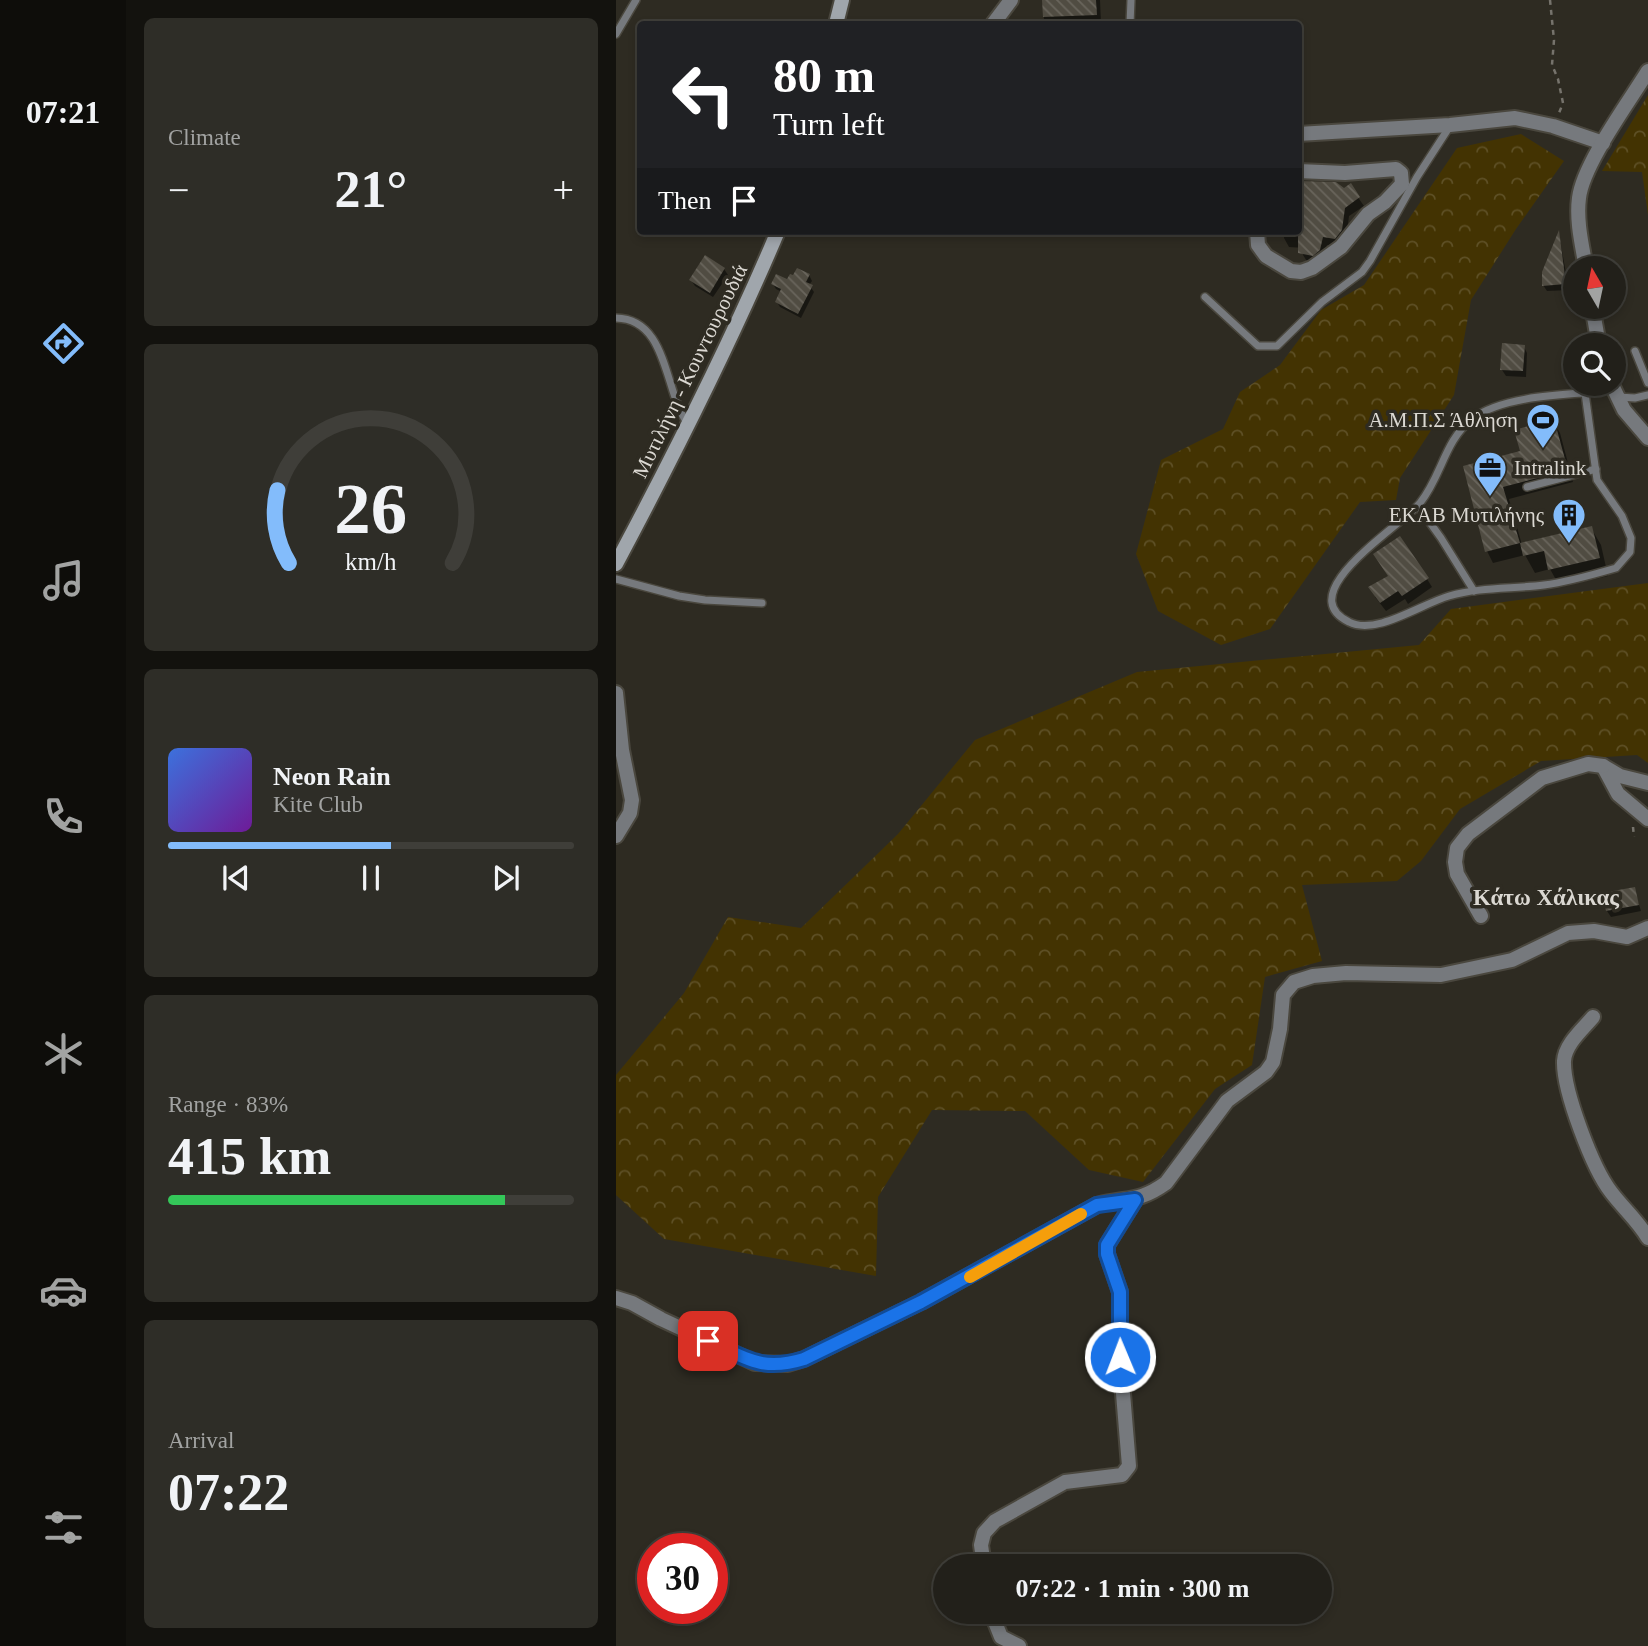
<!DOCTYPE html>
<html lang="en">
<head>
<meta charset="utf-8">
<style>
	body { margin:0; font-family:Georgia,serif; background:#2e2d27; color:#f1f3f6; height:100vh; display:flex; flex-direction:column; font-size:26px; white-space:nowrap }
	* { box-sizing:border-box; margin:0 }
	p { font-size:23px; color:#a2a3a2 }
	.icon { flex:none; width:38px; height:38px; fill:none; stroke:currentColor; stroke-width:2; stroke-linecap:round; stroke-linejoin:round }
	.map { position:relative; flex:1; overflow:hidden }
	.drawer { display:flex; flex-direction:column; gap:18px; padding:18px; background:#13120e; width:490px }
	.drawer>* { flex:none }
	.banner { position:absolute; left:21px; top:21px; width:665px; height:214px; border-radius:7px; box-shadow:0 4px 10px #0003,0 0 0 2px #3f3e39; background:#202124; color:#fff; overflow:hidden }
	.needle { width:46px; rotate:351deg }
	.controls { position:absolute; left:947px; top:256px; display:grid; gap:14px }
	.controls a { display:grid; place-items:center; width:63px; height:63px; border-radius:50%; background:#22201a; box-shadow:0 4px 10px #0003,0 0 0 2px #3f3e39; font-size:35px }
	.speed { position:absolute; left:21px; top:1533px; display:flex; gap:14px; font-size:35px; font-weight:700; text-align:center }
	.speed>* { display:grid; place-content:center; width:91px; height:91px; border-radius:50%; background:#22201a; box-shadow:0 4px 10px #0003,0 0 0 2px #3f3e39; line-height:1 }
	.speed .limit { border:10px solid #d22; background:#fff; color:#111 }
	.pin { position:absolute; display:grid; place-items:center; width:60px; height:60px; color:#fff; margin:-30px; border-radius:14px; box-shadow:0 4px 10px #0006 }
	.me { position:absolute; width:77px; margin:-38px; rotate:359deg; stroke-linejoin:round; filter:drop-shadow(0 0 5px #0008) }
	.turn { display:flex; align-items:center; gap:24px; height:147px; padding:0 21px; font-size:32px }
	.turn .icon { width:91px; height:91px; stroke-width:2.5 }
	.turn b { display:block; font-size:49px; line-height:60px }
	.then { display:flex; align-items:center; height:66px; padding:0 21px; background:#0003; gap:14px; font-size:26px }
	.big { font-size:52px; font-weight:600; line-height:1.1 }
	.drawer .widget { flex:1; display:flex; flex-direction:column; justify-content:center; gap:10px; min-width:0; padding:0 24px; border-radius:10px; background:#2e2d27 }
	.drawer .dial { align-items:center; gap:0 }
	.dial svg { height:182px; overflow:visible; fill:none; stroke:#3f3e39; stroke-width:7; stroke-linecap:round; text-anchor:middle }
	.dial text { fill:#f1f3f6; stroke:none }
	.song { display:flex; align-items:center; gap:21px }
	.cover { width:84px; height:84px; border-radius:10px; background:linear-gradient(135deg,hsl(220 70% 55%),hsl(280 70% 35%)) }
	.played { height:7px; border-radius:4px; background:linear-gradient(90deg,#83bcfb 55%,#3f3e39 55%) }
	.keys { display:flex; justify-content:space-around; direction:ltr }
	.heat { display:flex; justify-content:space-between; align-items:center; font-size:38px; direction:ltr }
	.charge { height:10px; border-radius:5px; background:linear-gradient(90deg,#34c759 83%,#3f3e39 0) }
	.trip { position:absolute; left:317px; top:1554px; width:399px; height:70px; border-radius:35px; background:#22201a; box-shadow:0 4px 10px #0003,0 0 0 2px #3f3e39; font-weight:600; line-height:70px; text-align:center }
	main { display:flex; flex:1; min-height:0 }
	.dock { display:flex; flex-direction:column; width:126px; justify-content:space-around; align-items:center; background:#0e0d0a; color:#a2a3a2 }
	.dock .icon { width:49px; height:49px }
	.dock .active { color:#83bcfb }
	.dock b { font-size:32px; color:#f1f3f6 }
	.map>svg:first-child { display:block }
	.forest { fill:url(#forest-crowns) }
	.shadow { fill:#0007 }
	.building { fill:url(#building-back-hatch) }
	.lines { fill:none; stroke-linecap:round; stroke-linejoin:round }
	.service-casing { stroke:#4a473e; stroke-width:10 }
	.minor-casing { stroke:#4a473e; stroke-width:18 }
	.secondary-casing { stroke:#4a473e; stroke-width:18 }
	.path { stroke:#76736c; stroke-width:2.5; stroke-dasharray:5 5; stroke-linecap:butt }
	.service { stroke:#76797d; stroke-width:7 }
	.minor { stroke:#76797d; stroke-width:14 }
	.secondary { stroke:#a0a6ac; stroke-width:14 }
	.route-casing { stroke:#114b97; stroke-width:18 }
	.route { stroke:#1a73e8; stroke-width:12 }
	.slow { stroke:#f59e0b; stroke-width:12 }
	.labels { text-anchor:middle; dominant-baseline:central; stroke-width:7; stroke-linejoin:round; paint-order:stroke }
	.street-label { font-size:21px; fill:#dbd8d2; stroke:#2e2b22 }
	.poi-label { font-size:21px; fill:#dbd8d2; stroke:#2e2b22; text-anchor:end }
	.neighbourhood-label { font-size:23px; font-weight:bold; fill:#dbd8d2; stroke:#2e2b22 }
</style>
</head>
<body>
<main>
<nav class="dock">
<b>07:21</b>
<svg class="icon active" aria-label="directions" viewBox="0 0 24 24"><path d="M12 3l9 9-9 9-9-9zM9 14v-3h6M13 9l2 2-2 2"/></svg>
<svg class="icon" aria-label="music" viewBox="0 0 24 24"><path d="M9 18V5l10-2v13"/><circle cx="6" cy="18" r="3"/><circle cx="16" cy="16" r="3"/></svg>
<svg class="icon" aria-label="phone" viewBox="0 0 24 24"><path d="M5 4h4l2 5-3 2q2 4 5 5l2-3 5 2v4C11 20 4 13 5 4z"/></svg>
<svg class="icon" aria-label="climate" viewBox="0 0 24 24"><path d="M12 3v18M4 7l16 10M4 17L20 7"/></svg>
<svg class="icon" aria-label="car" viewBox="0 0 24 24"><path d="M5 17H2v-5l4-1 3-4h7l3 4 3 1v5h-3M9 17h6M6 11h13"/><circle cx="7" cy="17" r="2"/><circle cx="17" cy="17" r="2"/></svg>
<svg class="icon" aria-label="filters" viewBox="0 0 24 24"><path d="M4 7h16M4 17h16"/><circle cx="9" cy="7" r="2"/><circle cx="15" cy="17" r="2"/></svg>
</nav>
<section class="drawer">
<div class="widget"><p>Climate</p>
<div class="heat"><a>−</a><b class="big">21°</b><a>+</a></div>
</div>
<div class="widget dial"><svg viewBox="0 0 100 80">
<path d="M14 69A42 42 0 1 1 86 69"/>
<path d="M14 69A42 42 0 0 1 9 37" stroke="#83bcfb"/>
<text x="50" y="56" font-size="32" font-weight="700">26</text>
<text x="50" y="72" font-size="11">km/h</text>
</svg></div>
<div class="widget">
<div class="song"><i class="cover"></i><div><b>Neon Rain</b><p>Kite Club</p></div></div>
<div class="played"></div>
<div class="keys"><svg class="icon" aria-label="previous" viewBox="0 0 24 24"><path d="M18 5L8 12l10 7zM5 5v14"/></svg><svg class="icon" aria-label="pause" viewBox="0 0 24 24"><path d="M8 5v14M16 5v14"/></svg><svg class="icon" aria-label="next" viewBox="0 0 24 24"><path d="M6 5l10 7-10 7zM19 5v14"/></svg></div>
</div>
<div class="widget"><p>Range · 83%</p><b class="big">415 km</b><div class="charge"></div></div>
<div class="widget"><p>Arrival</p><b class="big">07:22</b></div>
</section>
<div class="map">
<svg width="1032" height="1646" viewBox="0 0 1032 1646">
	<defs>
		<pattern id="forest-crowns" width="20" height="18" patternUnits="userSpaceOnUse" patternTransform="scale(1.75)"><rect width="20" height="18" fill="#433302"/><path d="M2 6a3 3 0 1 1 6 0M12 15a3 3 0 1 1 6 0" fill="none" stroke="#5e5026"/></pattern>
		<pattern id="building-back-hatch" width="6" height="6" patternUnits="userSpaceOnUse" patternTransform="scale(1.75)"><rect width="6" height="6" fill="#504c42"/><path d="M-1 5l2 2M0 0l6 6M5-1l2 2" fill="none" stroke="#69655c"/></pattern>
	</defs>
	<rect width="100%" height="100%" fill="#2e2b22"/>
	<g class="forest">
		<polygon points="1032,95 1032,215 1026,172 986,171"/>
		<polygon points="905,134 948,161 900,229 855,300 838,395 784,478 780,500 744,502 654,629 605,645 542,611 520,554 545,460 607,429 624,392 664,365 705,310 748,285 841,148"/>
		<polygon points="1032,583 1032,763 1021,755 925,761 844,809 805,861 781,881 686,885 706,961 649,977 636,1065 599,1089 527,1182 473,1170 409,1111 316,1110 262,1197 260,1276 48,1239 0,1195 0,1075 68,993 112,917 185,928 282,834 359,740 521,672 803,645 835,609"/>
	</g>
	<g class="shadow">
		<polygon points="427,0 484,0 485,23 405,24 405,20 428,19"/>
		<polygon points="734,186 748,206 733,216 730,240 724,247 711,245 708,259 692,263 687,255 689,248 673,247 668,238 668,231 682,231"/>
		<polygon points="943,234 953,290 931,291 927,285"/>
		<polygon points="108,269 112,275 97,297 79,286 75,280"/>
		<polygon points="193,275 196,281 193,285 198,292 185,318 164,307 161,302 166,292 160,289 157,284"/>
		<polygon points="908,347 911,353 910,377 890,376 886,370"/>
		<polygon points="937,421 944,433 957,482 893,499 906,545 975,528 985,545 992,576 944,587 934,569 919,573 909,555 877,563 871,551 849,467 906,452"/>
		<polygon points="773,577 811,579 816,587 792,604 789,599 770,611 759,597"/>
		<polygon points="1018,889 1025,911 995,917 991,911"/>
	</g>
	<g class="building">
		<polygon points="426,0 480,0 481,15 427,17"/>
		<polygon points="682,181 720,182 728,188 735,183 744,197 729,208 726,230 719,239 707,237 704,250 697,256 682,253"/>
		<polygon points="943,230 950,284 926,286 926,272"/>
		<polygon points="89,255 109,268 94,293 73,280"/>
		<polygon points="181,268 194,274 190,282 197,285 182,314 159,302 165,289 155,284 160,274 171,279 174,274 177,275"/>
		<polygon points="886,343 909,345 907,371 884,370"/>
		<polygon points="938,419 952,470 887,487 904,543 869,552 847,466 904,451 898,430"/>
		<polygon points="976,526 984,558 932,570 928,551 907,556 904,543"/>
		<polygon points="784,536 813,578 786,596 782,591 764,603 752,587 772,576 757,554"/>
		<polygon points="1019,887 1023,905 990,911 986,893"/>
	</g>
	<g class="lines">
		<defs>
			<g id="service">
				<polyline points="514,24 515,0"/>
				<polyline points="0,34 20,0"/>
				<polyline points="589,297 642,346 661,346 706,302 746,272 754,261 801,177 834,126"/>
				<path d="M0 318C53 319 48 393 72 424"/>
				<polyline points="1019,351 1032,383"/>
				<path d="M969 393C937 395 883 398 856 419 828 441 826 476 804 503 787 525 673 593 733 622 760 636 805 604 833 596 864 587 896 589 928 585 952 582 976 575 1000 568L1014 552 1015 538 1006 516 981 480 969 393 984 383"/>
				<polyline points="1002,397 1019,398 1032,395"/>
				<polyline points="911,487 980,469"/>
				<polyline points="802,506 825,538 858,591"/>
				<polyline points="0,579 63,596 89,600 146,603"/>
			</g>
			<g id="minor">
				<polyline points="377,24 395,0"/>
				<polyline points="682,134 834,125 899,118 937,126 987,143"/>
				<polyline points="641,231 642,245 650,256 675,271 685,272 696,268 725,247 752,214 769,202 786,184 785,173 780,169 729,173 682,171"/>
				<path d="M970 268C966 245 960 221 963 198 967 164 1013 102 1032 71"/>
				<polyline points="976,306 983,345"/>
				<polyline points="995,383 1008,410 1032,438"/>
				<polyline points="0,693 6,750 16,800 14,813 0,836"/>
				<polyline points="1032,783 1004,776 987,766 1002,794 1032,819"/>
				<polyline points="865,916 841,874 839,862 841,848 852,834 926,778 972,764 987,766"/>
				<path d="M977 1017C967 1029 949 1044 948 1061 947 1091 977 1169 995 1192 1007 1208 1022 1221 1032 1238"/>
				<path d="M0 1298 16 1303 45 1319 139 1363 172 1364 188 1359 305 1302 481 1205C511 1197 522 1203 550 1183L611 1101 650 1072 657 1062 664 1029 667 995 678 982 697 976 730 973 825 975 896 960 952 933 978 931 1011 937 1032 928"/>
				<polyline points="368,1566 365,1545 368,1533 379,1521 449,1482 506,1475 513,1466 504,1357 504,1292 491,1254 491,1245 519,1200"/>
				<polyline points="375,1612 385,1637 403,1646"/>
			</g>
			<g id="secondary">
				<polyline points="220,24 226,0"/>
				<path d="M0 564C58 455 114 345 162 231"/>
			</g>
		</defs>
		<use href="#service" class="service-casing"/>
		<use href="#minor" class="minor-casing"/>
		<use href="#secondary" class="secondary-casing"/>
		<g class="path">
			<polyline points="934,0 938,40 936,65 942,79 947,103 943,113"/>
			<polyline points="1017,827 1018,837"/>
		</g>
		<use href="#service" class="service"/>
		<use href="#minor" class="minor"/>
		<use href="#secondary" class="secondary"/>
	</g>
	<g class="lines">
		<defs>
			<path id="route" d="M92 1341C129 1358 146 1372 188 1359L305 1302 481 1205 519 1200 491 1245V1254L504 1292V1357"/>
		</defs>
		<use href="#route" class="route-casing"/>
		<use href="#route" class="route"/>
		<polyline class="slow" points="354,1277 465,1214"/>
	</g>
	<defs>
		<symbol id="stadium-pin" viewBox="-11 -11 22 30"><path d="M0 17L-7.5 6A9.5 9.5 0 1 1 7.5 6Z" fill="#83bcfb" stroke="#2e2b22"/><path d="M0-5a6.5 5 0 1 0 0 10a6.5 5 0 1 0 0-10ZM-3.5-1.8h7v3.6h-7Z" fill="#111"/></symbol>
		<symbol id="office-pin" viewBox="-11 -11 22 30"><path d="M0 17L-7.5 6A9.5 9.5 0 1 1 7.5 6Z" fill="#83bcfb" stroke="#2e2b22"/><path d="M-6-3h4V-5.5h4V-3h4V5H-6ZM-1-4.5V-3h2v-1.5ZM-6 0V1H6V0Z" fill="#111"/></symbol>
		<symbol id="building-pin" viewBox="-11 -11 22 30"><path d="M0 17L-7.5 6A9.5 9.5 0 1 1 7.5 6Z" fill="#83bcfb" stroke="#2e2b22"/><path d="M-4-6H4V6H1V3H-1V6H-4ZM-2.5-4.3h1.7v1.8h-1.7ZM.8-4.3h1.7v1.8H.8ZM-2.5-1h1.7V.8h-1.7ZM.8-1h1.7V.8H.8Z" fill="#111"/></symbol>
	</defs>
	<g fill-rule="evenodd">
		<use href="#stadium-pin" x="908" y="401" width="38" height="52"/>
		<use href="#office-pin" x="855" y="449" width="38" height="52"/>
		<use href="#building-pin" x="934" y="496" width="38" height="52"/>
	</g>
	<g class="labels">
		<g class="street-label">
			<text transform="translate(74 371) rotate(-64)">Μυτιλήνη - Κουντουρουδιά</text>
		</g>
		<g class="poi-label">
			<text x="902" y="420">Α.Μ.Π.Σ Άθληση</text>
			<text x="898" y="468" text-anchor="start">Intralink</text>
			<text x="928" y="515">ΕΚΑΒ Μυτιλήνης</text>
		</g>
		<g class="neighbourhood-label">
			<text x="930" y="897">Κάτω Χάλικας</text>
		</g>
	</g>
</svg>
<div class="controls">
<a><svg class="needle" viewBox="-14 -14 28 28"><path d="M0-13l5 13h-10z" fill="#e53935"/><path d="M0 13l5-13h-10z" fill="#a2a3a2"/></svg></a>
<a><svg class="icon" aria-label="search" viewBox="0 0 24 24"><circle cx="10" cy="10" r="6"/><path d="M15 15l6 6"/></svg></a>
</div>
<div class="speed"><div class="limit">30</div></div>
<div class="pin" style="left:92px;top:1341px;background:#d93025"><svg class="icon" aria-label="arrive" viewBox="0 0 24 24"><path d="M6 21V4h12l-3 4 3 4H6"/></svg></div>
<svg class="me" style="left:504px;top:1357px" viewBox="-20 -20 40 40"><circle r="17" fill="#1a73e8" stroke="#fff" stroke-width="3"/><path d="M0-11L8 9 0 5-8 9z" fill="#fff"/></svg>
<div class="trip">07:22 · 1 min · 300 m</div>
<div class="banner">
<div class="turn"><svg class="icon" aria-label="left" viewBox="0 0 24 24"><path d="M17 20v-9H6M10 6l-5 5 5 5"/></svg><div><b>80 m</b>Turn left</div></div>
<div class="then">Then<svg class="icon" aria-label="arrive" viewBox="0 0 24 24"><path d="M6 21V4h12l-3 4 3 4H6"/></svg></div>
</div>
</div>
</main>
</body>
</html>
